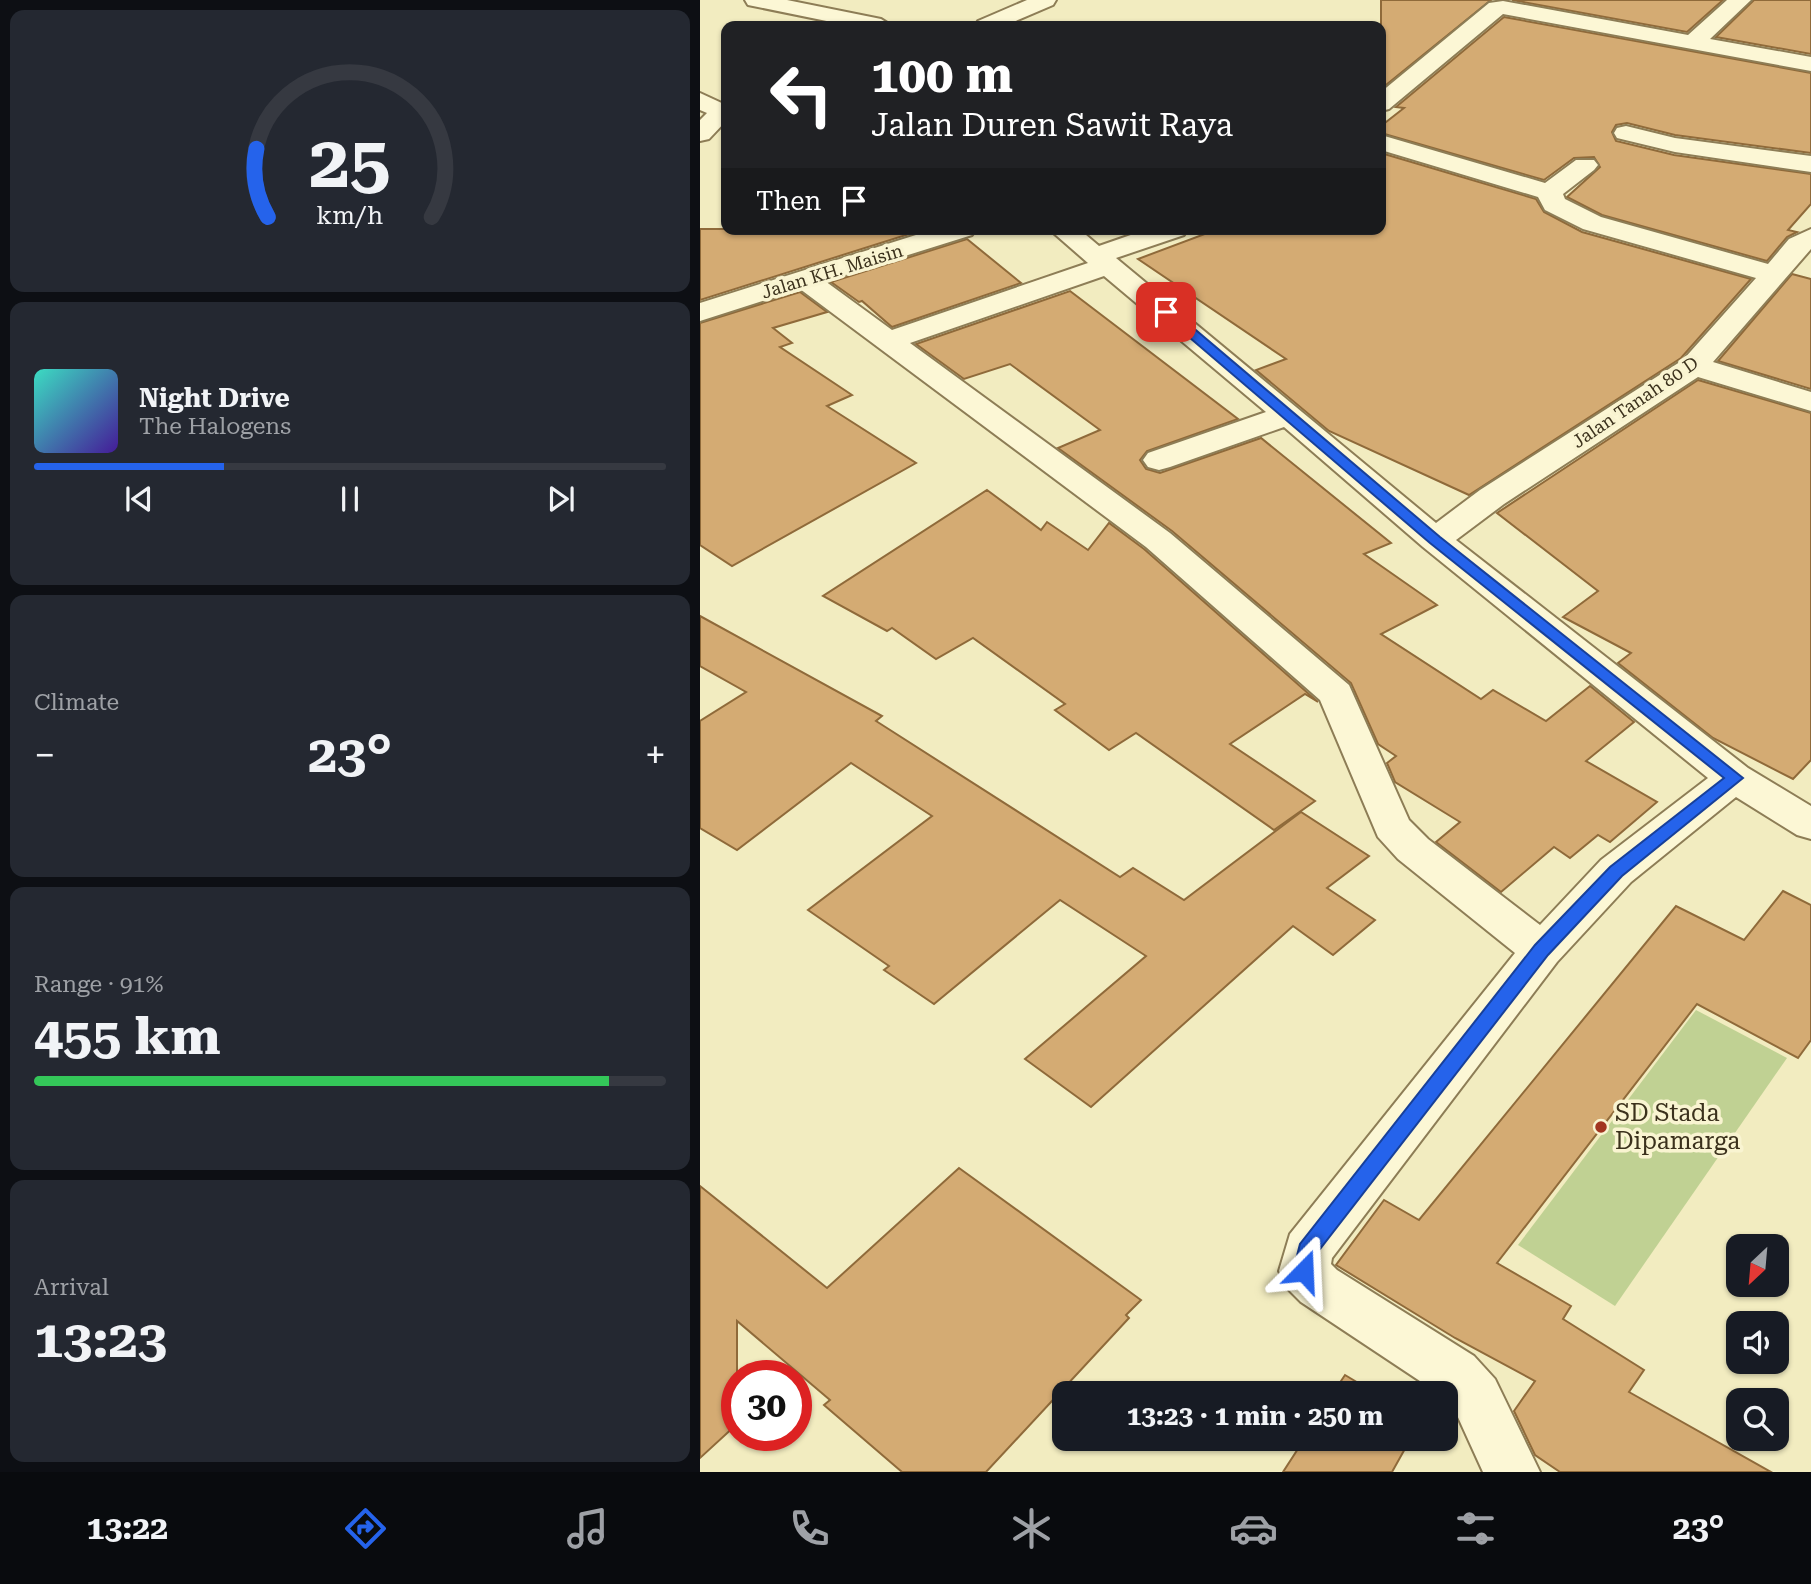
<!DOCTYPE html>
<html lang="en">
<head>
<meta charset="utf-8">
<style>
	body { margin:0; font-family:"Roboto Serif",serif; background:#242831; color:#f1f3f6; height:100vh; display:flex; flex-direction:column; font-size:26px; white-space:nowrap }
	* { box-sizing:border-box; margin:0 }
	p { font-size:23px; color:#9ea1a6 }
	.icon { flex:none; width:38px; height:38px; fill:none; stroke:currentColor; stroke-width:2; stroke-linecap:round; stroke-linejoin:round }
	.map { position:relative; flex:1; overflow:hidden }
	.side { display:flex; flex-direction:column; gap:10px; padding:10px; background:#0d0f14; width:700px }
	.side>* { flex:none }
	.guide { position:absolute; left:21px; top:21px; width:665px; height:214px; border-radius:14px; box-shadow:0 2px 5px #0004; background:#202124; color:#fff; overflow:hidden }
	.needle { width:46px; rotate:206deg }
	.fabs { position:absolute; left:1026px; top:1234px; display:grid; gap:14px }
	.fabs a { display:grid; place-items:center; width:63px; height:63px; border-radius:14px; background:#171b24; box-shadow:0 2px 5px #0004; font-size:35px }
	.speed { position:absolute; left:21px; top:1360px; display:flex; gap:14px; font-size:35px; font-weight:700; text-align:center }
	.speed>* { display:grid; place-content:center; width:91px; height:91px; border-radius:50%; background:#171b24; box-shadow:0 2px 5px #0004; line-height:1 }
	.speed .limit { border:10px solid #d22; background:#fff; color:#111 }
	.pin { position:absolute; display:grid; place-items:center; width:60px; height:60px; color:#fff; margin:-30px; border-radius:14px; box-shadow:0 4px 10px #0006 }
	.me { position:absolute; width:77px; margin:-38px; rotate:21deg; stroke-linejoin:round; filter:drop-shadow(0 0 5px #0008) }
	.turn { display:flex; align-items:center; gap:24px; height:147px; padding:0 35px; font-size:32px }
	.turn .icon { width:91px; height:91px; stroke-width:2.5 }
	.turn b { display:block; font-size:49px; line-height:60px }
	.then { display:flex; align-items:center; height:66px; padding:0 35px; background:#0003; gap:14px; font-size:26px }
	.big { font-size:52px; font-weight:700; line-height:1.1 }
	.side .tile { flex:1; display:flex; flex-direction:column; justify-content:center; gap:10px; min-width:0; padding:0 24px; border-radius:14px; background:#242831 }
	.side .dial { align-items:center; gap:0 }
	.dial svg { height:182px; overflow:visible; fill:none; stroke:#363941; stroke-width:7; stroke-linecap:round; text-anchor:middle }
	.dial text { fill:#f1f3f6; stroke:none }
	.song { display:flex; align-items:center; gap:21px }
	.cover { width:84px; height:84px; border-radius:10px; background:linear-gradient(135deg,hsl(170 70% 55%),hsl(260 70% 35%)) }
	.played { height:7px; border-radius:4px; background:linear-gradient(90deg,#2563eb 30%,#363941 30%) }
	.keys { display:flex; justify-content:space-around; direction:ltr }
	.heat { display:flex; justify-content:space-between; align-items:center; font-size:38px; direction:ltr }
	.charge { height:10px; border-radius:5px; background:linear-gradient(90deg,#34c759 91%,#363941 0) }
	.trip { position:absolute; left:352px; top:1381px; width:406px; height:70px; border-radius:14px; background:#171b24; box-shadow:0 2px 5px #0004; font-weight:700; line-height:70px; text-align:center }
	.tab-bar { display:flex; height:112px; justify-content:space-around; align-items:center; background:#090b0e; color:#9ea1a6 }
	.tab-bar .icon { width:49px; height:49px }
	.tab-bar .selected { color:#2563eb }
	.tab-bar b { font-size:32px; color:#f1f3f6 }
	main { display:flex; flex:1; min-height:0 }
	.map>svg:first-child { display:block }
	.green { fill:#c0d193 }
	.building { fill:#d4ab73; stroke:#8f6a3a; stroke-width:2 }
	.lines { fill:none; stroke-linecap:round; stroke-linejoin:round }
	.minor-casing { stroke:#8d7d56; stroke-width:4 }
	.minor { fill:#fcf7d5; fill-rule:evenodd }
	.route { fill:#2563eb; stroke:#184099; stroke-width:2 }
	.poi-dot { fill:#a23520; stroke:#f9f4d1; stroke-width:2.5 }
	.labels { text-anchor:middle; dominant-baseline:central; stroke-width:7; stroke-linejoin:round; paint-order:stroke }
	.far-street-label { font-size:18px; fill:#3b311c; stroke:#f9f4d1 }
	.near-poi-label { font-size:24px; fill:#3b311c; stroke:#f9f4d1; text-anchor:start }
</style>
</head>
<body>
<main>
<section class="side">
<div class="tile dial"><svg viewBox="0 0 100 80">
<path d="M14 69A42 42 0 1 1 86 69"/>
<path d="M14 69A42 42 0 0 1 9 39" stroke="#2563eb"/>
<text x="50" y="56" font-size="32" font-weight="700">25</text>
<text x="50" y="72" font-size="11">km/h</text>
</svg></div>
<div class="tile">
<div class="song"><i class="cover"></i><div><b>Night Drive</b><p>The Halogens</p></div></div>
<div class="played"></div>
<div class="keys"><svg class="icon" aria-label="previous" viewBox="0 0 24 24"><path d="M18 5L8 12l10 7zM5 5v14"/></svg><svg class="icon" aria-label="pause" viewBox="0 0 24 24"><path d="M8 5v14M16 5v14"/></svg><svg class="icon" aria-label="next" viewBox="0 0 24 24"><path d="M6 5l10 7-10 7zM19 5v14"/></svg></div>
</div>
<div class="tile"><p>Climate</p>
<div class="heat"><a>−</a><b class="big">23°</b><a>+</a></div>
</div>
<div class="tile"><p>Range · 91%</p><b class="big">455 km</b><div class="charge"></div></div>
<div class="tile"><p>Arrival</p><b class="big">13:23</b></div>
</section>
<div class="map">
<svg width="1111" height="1472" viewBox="0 0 1111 1472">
	<rect width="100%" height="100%" fill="#f2ecc0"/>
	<polygon class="green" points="996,1010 1087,1058 915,1306 818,1245"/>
	<g class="building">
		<polygon points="681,0 791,0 681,89"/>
		<polygon points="812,0 1023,0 987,32"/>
		<polygon points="1054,0 1111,0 1111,54 1016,37"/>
		<polygon points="804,17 1111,73 1111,153 975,135 927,123 916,125 912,132 916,141 974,155 1111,174 1111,204 1088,230 1097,232 1087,237 1067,261 902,215 867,197 900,167 894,157 874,158 844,180 681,133 681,126 704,108 696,107"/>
		<polygon points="681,153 836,199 844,212 882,232 1051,279 981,358 769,495 629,431 556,370 586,359 438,259 518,229 681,229"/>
		<polygon points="0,229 225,229 0,300"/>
		<polygon points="267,239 321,283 192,327 162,301 159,302 131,282"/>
		<polygon points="1092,274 1111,279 1111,389 1018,361"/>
		<polygon points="370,291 538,419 447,451 440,460 446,469 460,473 561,438 691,543 664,554 737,605 681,634 781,699 793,690 846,721 890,686 934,722 886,761 957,802 910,842 898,835 870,858 854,847 801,892 736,842 760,822 695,782 687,763 696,756 678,744 651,683 472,531 358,448 400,430 310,364 264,379 216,344"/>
		<polygon points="100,292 127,312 73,328 92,343 80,347 152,395 127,406 216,463 32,566 0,545 0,323"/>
		<polygon points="998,380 1111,413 1111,760 1093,779 1013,738 918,663 931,653 863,617 898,591 797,513"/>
		<polygon points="287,490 341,530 347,522 388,550 409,523 444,549 618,702 605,694 530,744 615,801 574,830 436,733 409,750 355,710 365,704 273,638 236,659 192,628 187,631 123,596"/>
		<polygon points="0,616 182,716 176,721 420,877 433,868 484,900 601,812 669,856 627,888 675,920 633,955 593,926 391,1107 325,1059 446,956 360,900 234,1004 184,970 189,966 108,910 232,816 151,763 37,850 0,828 0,721 46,692 0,666"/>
		<polygon points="1083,891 1111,905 1111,1040 1098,1058 997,1004 797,1263 871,1306 863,1319 944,1370 929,1392 1071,1472 860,1472 835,1455 814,1411 835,1381 755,1338 636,1265 684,1200 719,1220 976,906 1044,940"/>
		<polygon points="259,1168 441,1300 426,1315 429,1318 286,1472 202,1472 124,1405 130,1400 37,1321 37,1424 0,1458 0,1186 127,1288"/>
		<polygon points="645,1375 675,1393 633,1393"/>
		<polygon points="605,1438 711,1438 692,1472 583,1472"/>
	</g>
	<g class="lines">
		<defs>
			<g id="minor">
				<polygon points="45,0 87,0 181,19 192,26 151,26 48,5"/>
				<polygon points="327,0 356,0 353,5 304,26 275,26 278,21"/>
				<polygon points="1027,0 1051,0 1010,39 1111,57 1111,71 803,14 689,109 681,111 681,92 789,3 803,1 988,35"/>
				<polygon points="0,93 26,105 26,121 9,139 0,141 0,120 7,113 0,110"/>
				<polygon points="926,126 975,138 1111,156 1111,172 975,152 917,138 914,133 917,128"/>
				<path d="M681 135 845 183 876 160H894L898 165 894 170 863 194 865 199 901 217 1068 264 1089 239 1111 229V249L1013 362 1111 392V411L998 377 804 504 756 540 1048 768 1111 806V839L1097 835 1036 797 931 882 857 962 632 1258 631 1264 637 1270 774 1356 795 1379 840 1472H783L757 1415 746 1401V1393H738L601 1302 586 1287 579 1271 590 1234 815 953 698 859 678 837 620 700 446 547 100 289 0 321V303L235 229H276L272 235 125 281 192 330 388 263 349 229H379L399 246 448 229H488L484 235 416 258 736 523 780 490 983 360 1056 278 883 229 845 210 838 197 681 150ZM404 276 566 412 448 453 443 460 448 467 459 470 470 467 584 427 723 547 1008 778 901 860 840 925 728 839 709 820 649 685 470 533 210 343Z"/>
			</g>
		</defs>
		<use href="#minor" class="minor-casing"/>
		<use href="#minor" class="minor"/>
	</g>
	<polygon class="route" points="462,309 471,309 740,537 1043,778 922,876 848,955 617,1253 611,1278 604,1280 596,1278 593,1271 600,1244 835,945 910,867 1024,778 730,543 462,314"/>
	<circle class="poi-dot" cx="901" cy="1127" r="7"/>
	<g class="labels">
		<g class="far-street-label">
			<text transform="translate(132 271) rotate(-17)">Jalan KH. Maisin</text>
			<text transform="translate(935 402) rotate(-34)">Jalan Tanah 80 D</text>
		</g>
		<g class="near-poi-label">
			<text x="915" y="1113">SD Stada<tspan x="915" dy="28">Dipamarga</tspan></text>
		</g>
	</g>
</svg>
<div class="fabs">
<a><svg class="needle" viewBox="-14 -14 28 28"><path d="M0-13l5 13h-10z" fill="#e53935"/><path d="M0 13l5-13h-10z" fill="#9ea1a6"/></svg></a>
<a><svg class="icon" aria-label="sound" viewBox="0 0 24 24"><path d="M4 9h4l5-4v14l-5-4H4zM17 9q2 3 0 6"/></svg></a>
<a><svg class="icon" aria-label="search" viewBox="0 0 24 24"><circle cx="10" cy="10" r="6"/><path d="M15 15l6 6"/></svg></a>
</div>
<div class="speed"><div class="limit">30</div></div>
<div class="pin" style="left:466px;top:312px;background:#d93025"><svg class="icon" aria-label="arrive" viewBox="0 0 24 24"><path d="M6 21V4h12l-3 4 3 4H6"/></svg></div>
<svg class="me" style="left:604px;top:1271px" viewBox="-20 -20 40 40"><path d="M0-17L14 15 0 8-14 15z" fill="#2563eb" stroke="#fff" stroke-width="4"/></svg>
<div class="trip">13:23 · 1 min · 250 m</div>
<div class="guide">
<div class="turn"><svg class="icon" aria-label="left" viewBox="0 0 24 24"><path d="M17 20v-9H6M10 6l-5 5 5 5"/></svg><div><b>100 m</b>Jalan Duren Sawit Raya</div></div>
<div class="then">Then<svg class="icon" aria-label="arrive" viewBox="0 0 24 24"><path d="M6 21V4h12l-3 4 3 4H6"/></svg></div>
</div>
</div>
</main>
<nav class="tab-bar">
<b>13:22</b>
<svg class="icon selected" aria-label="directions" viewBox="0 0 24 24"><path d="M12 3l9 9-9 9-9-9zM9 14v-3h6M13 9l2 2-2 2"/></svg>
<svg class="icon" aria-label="music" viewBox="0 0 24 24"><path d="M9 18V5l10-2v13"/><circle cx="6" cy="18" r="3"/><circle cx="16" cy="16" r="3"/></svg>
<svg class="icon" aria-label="phone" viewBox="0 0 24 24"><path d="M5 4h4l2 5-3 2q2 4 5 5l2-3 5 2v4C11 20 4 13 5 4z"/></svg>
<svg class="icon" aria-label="climate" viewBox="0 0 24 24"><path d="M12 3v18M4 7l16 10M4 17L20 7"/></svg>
<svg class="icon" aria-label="car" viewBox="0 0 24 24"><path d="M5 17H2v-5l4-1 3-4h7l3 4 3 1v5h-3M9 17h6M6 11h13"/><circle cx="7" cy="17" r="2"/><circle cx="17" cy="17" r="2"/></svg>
<svg class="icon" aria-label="filters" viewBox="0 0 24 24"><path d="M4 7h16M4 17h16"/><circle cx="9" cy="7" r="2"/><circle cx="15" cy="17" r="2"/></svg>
<b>23°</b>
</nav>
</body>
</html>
